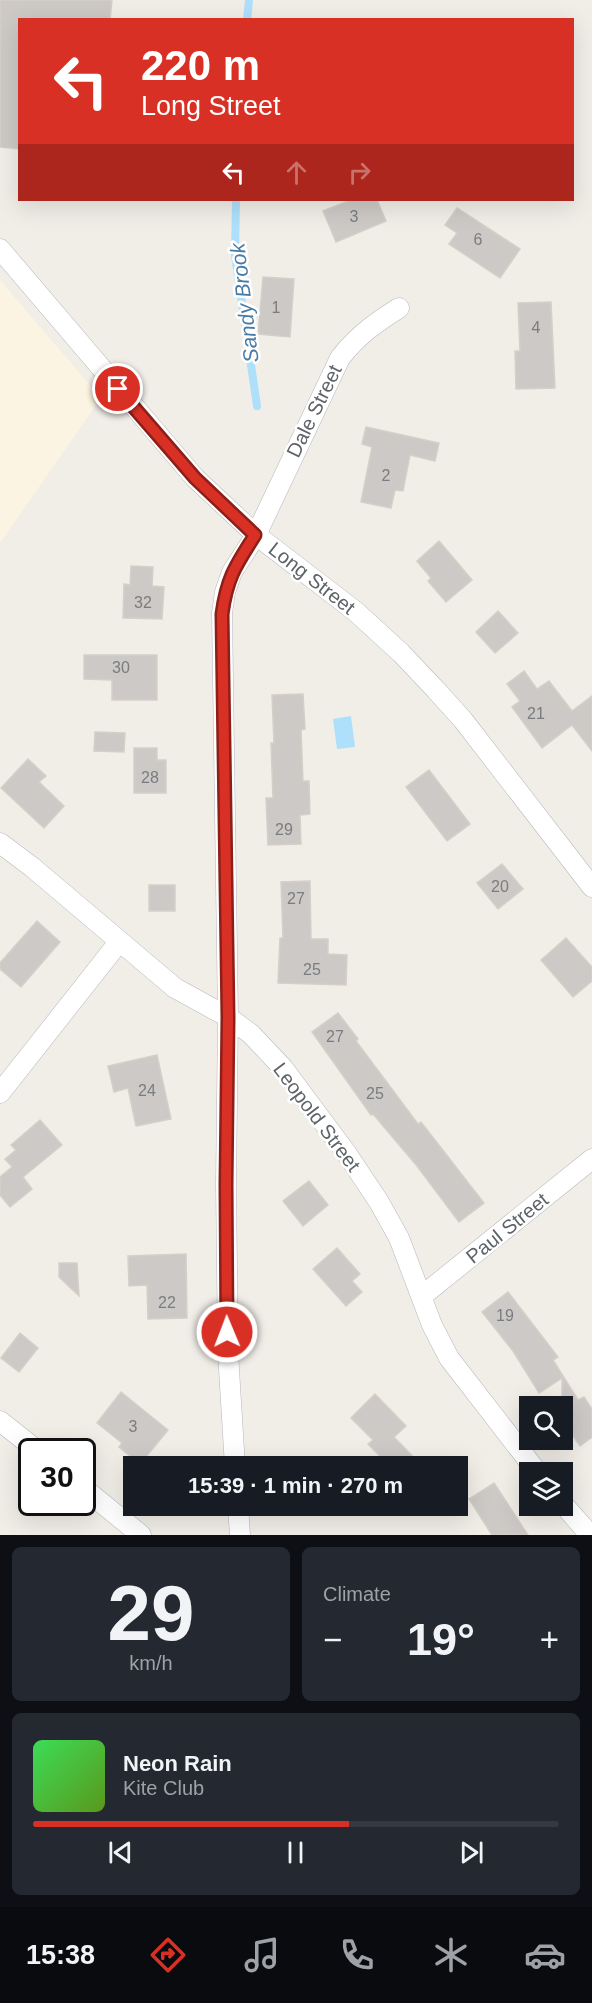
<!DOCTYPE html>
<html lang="en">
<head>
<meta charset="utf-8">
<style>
	body { margin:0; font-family:Arial,sans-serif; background:#242831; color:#f1f3f6; height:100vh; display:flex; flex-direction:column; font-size:22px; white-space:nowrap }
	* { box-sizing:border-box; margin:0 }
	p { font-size:20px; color:#9ea1a6 }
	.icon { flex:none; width:33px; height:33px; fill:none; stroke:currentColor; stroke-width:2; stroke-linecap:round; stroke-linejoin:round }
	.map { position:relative; height:1535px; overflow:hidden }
	.drawer { display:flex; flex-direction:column; gap:12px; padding:12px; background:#0d0f14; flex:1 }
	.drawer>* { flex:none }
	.top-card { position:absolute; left:18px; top:18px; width:556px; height:183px; border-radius:0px; box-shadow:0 6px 24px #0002; background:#d93025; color:#fff; overflow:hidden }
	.buttons { position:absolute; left:519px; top:1396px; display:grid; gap:12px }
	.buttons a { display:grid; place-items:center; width:54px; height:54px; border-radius:0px; background:#171b24; box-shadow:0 6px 24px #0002; font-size:30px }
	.speed { position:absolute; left:18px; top:1438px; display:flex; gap:12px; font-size:30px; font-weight:700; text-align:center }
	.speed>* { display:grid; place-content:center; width:78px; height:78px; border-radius:50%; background:#171b24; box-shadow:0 6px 24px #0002; line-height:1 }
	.speed .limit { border:3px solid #111; border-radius:9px; background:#fff; color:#111 }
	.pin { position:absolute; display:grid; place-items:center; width:51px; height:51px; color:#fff; margin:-26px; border:3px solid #fff; border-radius:50%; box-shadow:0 2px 6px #0007 }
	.me { position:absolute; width:66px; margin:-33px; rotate:359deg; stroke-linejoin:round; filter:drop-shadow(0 0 4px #0008) }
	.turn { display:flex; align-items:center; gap:21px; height:126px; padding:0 24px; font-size:27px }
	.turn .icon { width:78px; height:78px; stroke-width:2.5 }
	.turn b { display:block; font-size:42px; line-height:51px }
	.lanes { display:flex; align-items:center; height:57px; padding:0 24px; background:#0003; justify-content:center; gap:30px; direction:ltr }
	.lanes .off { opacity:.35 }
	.big { font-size:45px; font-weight:700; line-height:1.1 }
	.drawer .tile { flex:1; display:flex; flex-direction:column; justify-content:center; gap:9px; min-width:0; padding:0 21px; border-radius:9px; background:#242831 }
	.drawer .dial { align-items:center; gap:0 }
	.dial b { font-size:78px; line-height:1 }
	.song { display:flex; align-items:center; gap:18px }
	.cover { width:72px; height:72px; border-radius:9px; background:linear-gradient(135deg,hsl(130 70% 55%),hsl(90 70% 35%)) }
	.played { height:6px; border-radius:3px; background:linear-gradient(90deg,#d93025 60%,#363941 60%) }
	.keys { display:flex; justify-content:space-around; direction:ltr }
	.heat { display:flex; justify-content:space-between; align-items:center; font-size:33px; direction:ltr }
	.drawer .tiles { flex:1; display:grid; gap:12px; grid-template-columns:1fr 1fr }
	.tile:last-child { grid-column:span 2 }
	.trip { position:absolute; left:123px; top:1456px; width:345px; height:60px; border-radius:0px; background:#171b24; box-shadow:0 6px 24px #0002; font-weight:700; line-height:60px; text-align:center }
	.tab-bar { display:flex; height:96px; justify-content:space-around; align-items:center; background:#090b0e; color:#9ea1a6 }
	.tab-bar .icon { width:42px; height:42px }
	.tab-bar .selected { color:#d93025 }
	.tab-bar b { font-size:27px; color:#f1f3f6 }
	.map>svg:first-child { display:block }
	.commercial { fill:#fcf4e2 }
	.water { fill:#aedffb }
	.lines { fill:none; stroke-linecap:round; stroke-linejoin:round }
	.stream { stroke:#aedffb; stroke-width:8 }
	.building { fill:#ccc9c6; stroke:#d5d0c7; stroke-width:1.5 }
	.minor-casing { stroke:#b5b8bc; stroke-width:21 }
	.minor { stroke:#fff; stroke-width:20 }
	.route-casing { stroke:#8d1f18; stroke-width:15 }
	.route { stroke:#d93025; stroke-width:10 }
	.labels { text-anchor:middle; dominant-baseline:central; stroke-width:5; stroke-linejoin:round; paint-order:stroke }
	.number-label { font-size:16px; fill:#7a7d80 }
	.street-label { font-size:20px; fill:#5f6468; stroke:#fff }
	.water-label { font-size:21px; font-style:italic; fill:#477ba5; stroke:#fff }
</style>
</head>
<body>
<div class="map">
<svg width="592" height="1535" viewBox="0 0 592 1535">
	<rect width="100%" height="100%" fill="#f1eee8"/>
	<polygon class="commercial" points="0,280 101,398 0,543"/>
	<polygon class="water" points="351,716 355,747 337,749 333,719"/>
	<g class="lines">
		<g class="stream">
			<polyline points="247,20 249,0"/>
			<polyline points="236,200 235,255 257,406"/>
		</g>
	</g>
	<g class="building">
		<polygon points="0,0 112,0 110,20 20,20 20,149 0,147"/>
		<polygon points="351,200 377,200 386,221 336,242 323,211"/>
		<polygon points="457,208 520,249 500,278 449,244 457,233 445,225"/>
		<polygon points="263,277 294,279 290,337 258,334"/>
		<polygon points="551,302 555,388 516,389 515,351 520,351 518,303"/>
		<polygon points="366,427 439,443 435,461 410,455 403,491 395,490 391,508 361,502 372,447 362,444"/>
		<polygon points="439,541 472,580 446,602 428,581 431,578 417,561"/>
		<polygon points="131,566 153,567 152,586 164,587 162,619 123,618 124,584 130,585"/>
		<polygon points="498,611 518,633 495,653 476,632"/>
		<polygon points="84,655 157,655 157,700 112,700 112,680 84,679"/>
		<polygon points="524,671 537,689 549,681 572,711 592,696 592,751 572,725 542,748 512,707 520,701 507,684"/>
		<polygon points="303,694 305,729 301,730 303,781 309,781 310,814 300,815 301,844 268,845 266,798 273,798 271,743 274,743 272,695"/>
		<polygon points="95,732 125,733 124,752 94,751"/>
		<polygon points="134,748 157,748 157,760 166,760 166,793 134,793"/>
		<polygon points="28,759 46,776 39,782 64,806 44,828 1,788"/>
		<polygon points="429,770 470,824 447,841 406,787"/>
		<polygon points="502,864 523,889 498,909 477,883"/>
		<polygon points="310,881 311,939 328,939 328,954 347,955 346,985 278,983 280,938 283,938 281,882"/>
		<rect x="149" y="885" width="26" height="26"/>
		<polygon points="37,921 60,942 21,987 0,969 0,963"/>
		<polygon points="566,938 592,967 592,981 573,997 541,960"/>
		<polygon points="338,1013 358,1039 356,1041 418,1124 421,1122 484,1203 459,1222 417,1166 373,1114 371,1115 312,1032"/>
		<polygon points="157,1055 171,1119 136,1126 128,1088 114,1092 108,1066"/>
		<polygon points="40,1120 62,1145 23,1177 32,1189 10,1207 0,1195 0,1177 12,1167 5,1159 16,1150 11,1145"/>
		<polygon points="309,1181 328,1205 303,1226 283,1201"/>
		<polygon points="337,1248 360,1274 352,1281 362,1292 346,1306 313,1269"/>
		<polygon points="186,1254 187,1318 148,1319 147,1285 129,1286 128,1256"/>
		<polygon points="59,1263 77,1263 79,1296 59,1277"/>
		<polygon points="508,1292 558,1357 553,1360 578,1400 584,1397 592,1409 592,1437 580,1446 562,1420 562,1378 539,1393 513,1351 482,1312"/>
		<polygon points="20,1333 38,1348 19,1372 1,1358"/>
		<polygon points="121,1392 168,1430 140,1464 119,1447 122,1443 97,1423"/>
		<polygon points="375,1394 406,1426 394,1437 423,1467 391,1467 368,1444 373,1440 351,1418"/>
		<polygon points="494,1483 528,1535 492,1535 469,1499"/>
	</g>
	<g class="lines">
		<defs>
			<g id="minor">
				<polyline points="0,249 195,478 256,535 355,611 401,653 436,690 463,720 592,887"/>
				<polyline points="0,843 32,867 175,988 228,1017 251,1034 283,1068 347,1154 379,1202 399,1238 432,1325 449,1358 538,1473"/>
				<polyline points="0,1093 119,942"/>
				<polyline points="422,1296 592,1159"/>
				<polyline points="0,1421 39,1452"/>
				<path d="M235 1467 228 1353 226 1184 228 1017 222 613 225 592 232 572 256 535 340 358C357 336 375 323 399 308"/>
				<polyline points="82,1487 141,1535"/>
				<polyline points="562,1503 590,1535"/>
				<polyline points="238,1506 240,1535"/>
			</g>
		</defs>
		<use href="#minor" class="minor-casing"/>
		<use href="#minor" class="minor"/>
	</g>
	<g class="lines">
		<defs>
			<path id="route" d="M118 389 195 478 255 535C236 565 227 577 222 614L228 1017 226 1184 227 1332"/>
		</defs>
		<use href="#route" class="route-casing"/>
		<use href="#route" class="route"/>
	</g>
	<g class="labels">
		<g class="number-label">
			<text x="354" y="216">3</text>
			<text x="478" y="239">6</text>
			<text x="276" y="307">1</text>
			<text x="536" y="327">4</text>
			<text x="386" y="475">2</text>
			<text x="143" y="602">32</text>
			<text x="121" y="667">30</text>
			<text x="536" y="713">21</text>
			<text x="150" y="777">28</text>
			<text x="284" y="829">29</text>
			<text x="500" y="886">20</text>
			<text x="296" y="898">27</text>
			<text x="312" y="969">25</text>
			<text x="335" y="1036">27</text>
			<text x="147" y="1090">24</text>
			<text x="375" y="1093">25</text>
			<text x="167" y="1302">22</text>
			<text x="505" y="1315">19</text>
			<text x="133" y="1426">3</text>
		</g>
		<g class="street-label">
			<text transform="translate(314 411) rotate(-64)">Dale Street</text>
			<text transform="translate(312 578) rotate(38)">Long Street</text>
			<text transform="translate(317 1117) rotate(53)">Leopold Street</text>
			<text transform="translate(507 1228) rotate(-39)">Paul Street</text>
		</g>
		<g class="water-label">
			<text transform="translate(244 303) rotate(-97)">Sandy Brook</text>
		</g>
	</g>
</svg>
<div class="buttons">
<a><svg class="icon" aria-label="search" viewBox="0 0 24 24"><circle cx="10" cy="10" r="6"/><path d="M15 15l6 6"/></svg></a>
<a><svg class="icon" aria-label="layers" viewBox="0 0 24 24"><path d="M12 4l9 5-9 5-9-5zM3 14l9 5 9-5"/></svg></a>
</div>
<div class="speed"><div class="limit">30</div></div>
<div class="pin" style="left:118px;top:389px;background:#d93025"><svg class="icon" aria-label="arrive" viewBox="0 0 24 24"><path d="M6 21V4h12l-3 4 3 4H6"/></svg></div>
<svg class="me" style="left:227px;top:1332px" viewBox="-20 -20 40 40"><circle r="17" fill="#d93025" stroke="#fff" stroke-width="3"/><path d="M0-11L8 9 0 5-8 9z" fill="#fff"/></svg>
<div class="trip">15:39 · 1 min · 270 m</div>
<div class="top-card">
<div class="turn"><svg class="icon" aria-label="left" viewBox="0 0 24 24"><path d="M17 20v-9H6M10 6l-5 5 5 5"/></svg><div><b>220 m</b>Long Street</div></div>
<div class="lanes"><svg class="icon" aria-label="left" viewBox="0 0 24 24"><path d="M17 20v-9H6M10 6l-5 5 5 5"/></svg><svg class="icon off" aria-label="ahead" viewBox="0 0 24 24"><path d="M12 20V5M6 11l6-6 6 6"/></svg><svg class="icon off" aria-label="right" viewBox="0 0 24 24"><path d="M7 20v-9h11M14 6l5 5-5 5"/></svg></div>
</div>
</div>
<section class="drawer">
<div class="tiles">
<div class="tile dial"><b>29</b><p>km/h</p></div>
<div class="tile"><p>Climate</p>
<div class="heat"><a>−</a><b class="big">19°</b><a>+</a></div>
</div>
<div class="tile">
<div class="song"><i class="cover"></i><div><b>Neon Rain</b><p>Kite Club</p></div></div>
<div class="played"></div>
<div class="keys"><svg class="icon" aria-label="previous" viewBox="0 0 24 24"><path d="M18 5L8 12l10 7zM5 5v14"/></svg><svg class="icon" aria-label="pause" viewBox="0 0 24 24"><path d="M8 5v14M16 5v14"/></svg><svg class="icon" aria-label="next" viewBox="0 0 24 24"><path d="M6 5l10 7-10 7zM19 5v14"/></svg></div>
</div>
</div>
</section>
<nav class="tab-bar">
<b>15:38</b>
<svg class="icon selected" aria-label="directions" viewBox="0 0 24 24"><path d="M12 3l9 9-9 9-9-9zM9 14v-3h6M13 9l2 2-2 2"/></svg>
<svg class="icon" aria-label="music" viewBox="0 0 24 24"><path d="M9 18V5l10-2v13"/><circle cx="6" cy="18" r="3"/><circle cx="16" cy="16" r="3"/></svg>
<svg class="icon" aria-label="phone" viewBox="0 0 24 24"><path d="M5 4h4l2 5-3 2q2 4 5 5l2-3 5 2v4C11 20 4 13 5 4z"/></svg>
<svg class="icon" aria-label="climate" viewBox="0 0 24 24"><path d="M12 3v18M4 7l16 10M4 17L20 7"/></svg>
<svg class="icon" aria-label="car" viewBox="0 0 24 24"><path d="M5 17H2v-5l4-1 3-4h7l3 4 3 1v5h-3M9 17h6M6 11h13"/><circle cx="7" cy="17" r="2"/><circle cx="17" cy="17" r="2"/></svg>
</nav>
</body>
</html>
